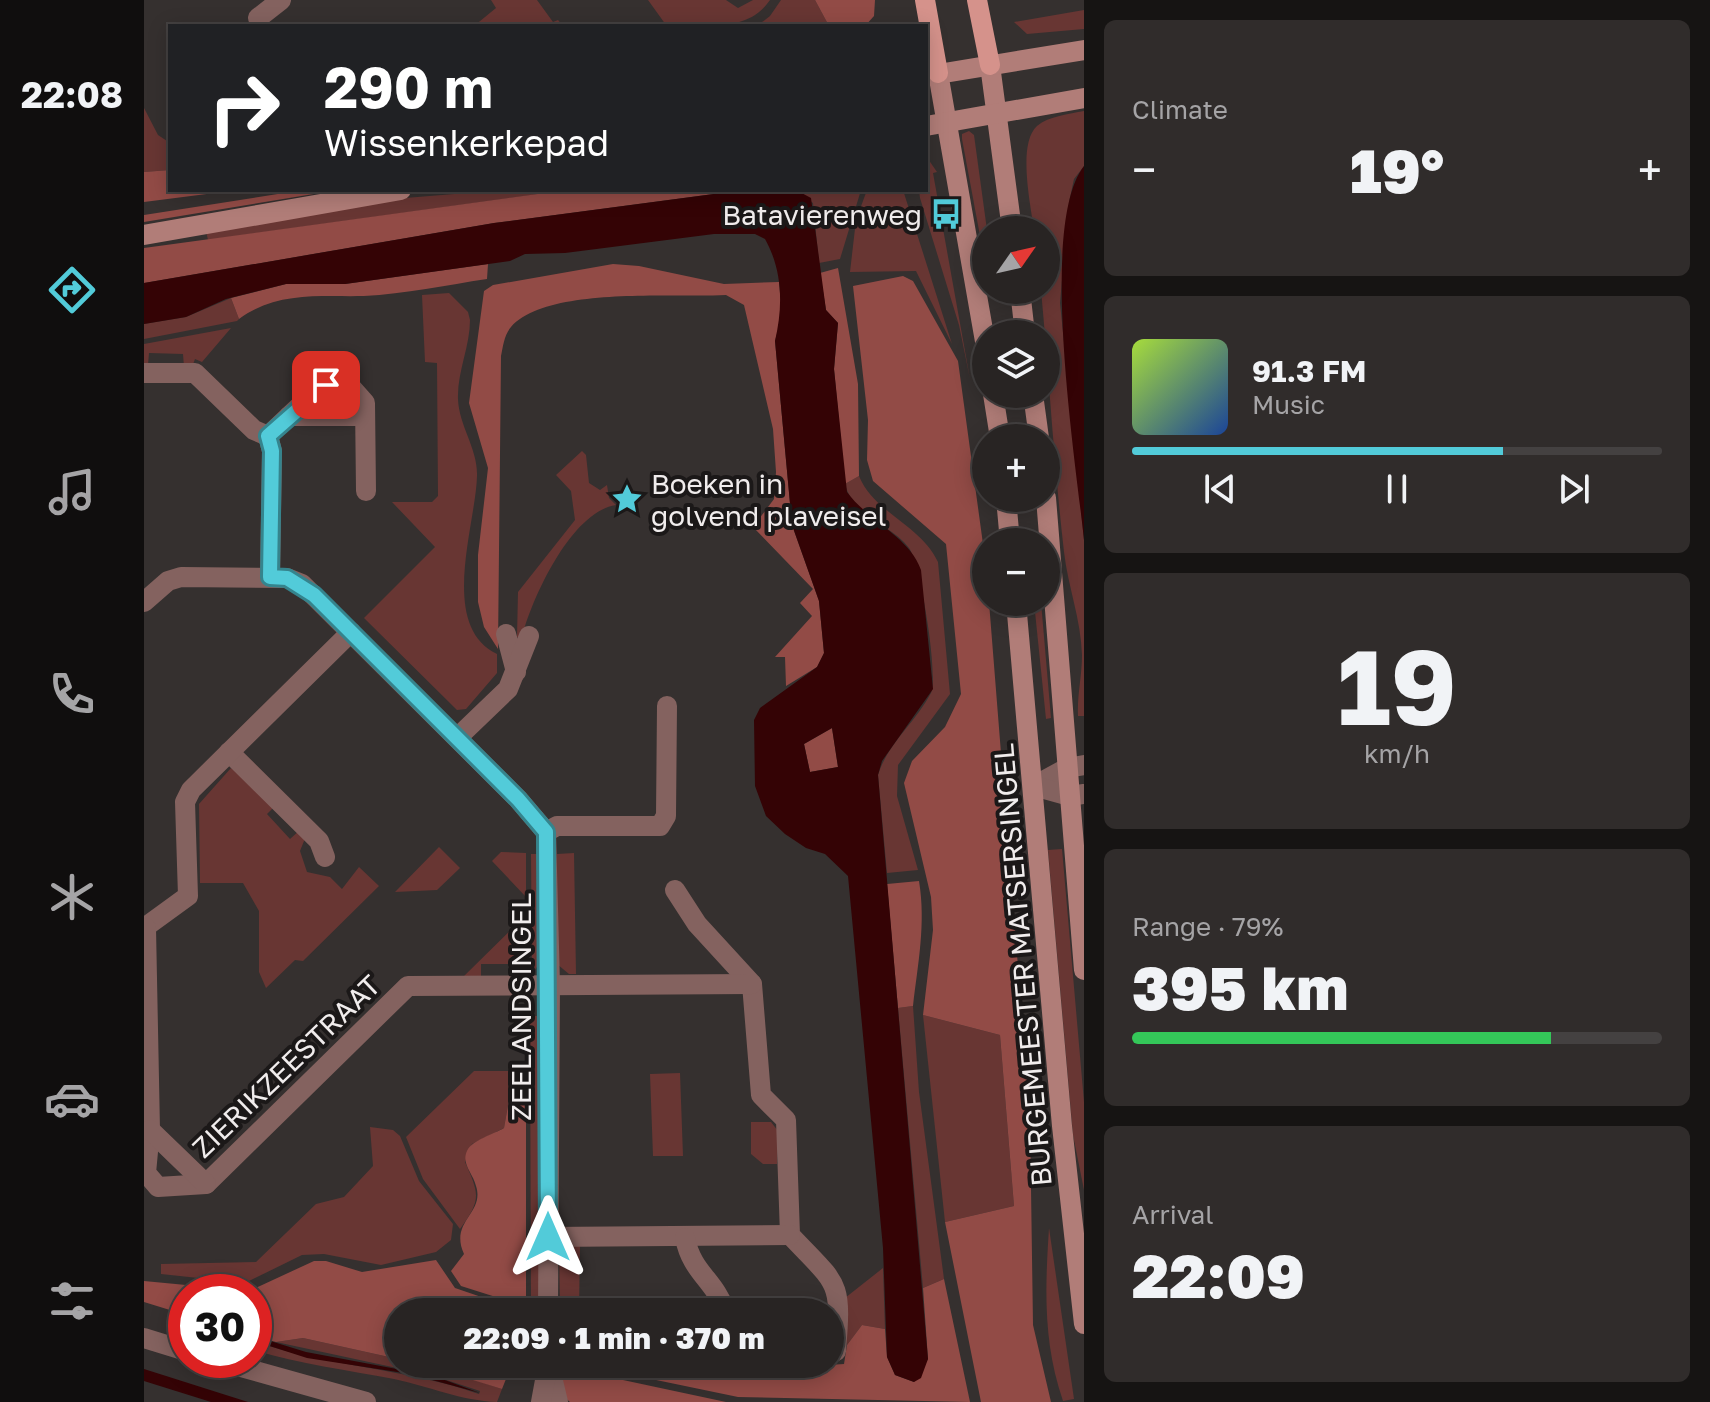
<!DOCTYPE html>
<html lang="en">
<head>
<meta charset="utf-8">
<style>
	body { margin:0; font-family:"Golos Text",sans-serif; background:#302c2b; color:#f1f3f6; height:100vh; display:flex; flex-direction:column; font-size:30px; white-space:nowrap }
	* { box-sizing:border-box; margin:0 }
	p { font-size:26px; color:#a5a4a6 }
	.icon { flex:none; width:44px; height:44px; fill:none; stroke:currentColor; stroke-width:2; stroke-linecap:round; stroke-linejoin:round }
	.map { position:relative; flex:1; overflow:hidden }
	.side { display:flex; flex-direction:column; gap:20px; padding:20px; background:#161413; width:626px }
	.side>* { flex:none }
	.guide { position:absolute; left:24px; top:24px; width:760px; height:168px; border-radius:0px; box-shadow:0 4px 20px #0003,0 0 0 2px #444141; background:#202124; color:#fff; overflow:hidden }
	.needle { width:52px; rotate:56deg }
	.tools { position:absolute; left:828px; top:216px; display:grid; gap:16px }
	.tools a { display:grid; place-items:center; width:88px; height:88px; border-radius:50%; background:#282423; box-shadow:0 4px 20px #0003,0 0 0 2px #444141; font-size:40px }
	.speed { position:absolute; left:24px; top:1274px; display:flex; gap:16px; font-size:40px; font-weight:700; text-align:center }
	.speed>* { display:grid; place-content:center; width:104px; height:104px; border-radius:50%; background:#282423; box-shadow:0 4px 20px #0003,0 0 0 2px #444141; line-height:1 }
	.speed .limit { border:12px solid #d22; background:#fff; color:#111 }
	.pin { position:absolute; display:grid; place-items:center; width:68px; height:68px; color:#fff; margin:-34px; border-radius:16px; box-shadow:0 4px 12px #0006 }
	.me { position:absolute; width:88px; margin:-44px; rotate:0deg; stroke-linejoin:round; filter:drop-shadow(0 0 6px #0008) }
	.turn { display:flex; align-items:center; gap:28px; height:168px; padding:0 24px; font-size:36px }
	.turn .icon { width:104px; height:104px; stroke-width:2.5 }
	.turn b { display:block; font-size:56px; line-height:68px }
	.big { font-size:60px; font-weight:800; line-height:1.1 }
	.side .tile { flex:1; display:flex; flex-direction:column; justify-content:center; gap:12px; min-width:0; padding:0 28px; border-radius:12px; background:#302c2b }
	.side .dial { align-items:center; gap:0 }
	.dial b { font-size:104px; line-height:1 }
	.song { display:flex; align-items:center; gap:24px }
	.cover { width:96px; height:96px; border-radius:12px; background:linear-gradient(135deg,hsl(80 70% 55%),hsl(220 70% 35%)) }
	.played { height:8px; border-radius:4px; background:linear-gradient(90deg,#52cbd9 70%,#444141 70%) }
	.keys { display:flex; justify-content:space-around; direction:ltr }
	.heat { display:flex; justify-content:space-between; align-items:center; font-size:44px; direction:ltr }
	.charge { height:12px; border-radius:6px; background:linear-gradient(90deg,#34c759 79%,#444141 0) }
	.trip { position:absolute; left:240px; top:1298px; width:460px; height:80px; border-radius:40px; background:#282423; box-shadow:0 4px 20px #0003,0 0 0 2px #444141; font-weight:800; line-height:80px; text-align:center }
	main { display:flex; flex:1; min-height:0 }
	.menu { display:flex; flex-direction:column; width:144px; justify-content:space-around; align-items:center; background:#100e0e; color:#a5a4a6 }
	.menu .icon { width:56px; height:56px }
	.menu .selected { color:#52cbd9 }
	.menu b { font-size:36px; color:#f1f3f6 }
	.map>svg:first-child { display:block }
	.green { fill:#683633 }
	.forest { fill:#924b46 }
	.water { fill:#340305; fill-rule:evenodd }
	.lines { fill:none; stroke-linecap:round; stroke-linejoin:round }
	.minor { stroke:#84625f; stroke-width:20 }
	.tertiary { stroke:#84625f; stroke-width:20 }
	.secondary { stroke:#b17d78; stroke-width:20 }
	.primary { stroke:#d5928b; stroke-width:20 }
	.route-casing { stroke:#35848d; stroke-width:20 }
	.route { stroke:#52cbd9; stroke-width:14 }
	.labels { text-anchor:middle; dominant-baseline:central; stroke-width:8; stroke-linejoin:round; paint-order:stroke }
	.poi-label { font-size:28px; fill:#f0ecec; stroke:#1b1818; text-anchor:end }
	.street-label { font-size:28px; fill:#f0ecec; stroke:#1b1818 }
</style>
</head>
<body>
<main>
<nav class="menu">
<b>22:08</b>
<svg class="icon selected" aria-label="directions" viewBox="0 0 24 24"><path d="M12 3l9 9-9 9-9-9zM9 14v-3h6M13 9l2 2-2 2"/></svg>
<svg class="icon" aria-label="music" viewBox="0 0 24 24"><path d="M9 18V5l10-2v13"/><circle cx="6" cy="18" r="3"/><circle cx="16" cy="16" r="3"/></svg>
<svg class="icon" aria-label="phone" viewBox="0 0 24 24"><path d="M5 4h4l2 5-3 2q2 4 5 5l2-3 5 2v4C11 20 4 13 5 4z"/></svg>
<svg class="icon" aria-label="climate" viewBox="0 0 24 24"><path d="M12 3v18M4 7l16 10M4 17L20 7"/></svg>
<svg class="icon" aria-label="car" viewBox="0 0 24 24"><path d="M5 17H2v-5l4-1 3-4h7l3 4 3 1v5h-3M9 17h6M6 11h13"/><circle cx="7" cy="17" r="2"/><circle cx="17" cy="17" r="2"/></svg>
<svg class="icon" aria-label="filters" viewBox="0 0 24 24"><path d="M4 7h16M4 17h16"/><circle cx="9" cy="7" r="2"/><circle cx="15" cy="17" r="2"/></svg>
</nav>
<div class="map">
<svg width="940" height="1402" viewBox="0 0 940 1402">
	<rect width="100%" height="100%" fill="#35302f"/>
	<g class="green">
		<polygon points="347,0 393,0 409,22 414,20 419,26 330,26 352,8"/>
		<path d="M504 0H582L594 8 609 0H626C603 34 560 24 522 25Z"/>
		<polygon points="637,0 671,0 685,26 613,26 626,16"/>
		<polygon points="940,10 940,29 883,34 870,22"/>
		<polygon points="0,108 14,135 26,143 26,170 0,172"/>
		<path d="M940 111V166L930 179 925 202 916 303 940 540V716H934C933 695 938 676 938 655 937 619 924 587 920 552 910 465 905 376 897 290H902V230H890C887 206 873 144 893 126 905 116 925 114 940 111Z"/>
		<polygon points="825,131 830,135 843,230 842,268 818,139 818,134"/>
		<polygon points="782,156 793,172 789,173 826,379 815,325 776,198 775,190 782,190"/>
		<polygon points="359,190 424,190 64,240 62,231 249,199"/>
		<polygon points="652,190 717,190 696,259 675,263 669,203"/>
		<polygon points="723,190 759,190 808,344 772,271 706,272 712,220"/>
		<path d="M305 293 324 312 326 320C326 347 313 372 314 399 315 426 334 449 333 476 332 524 294 626 353 654V673L322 709 313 710 220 618 291 547 248 502H288L294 496 293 363 281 362 278 295Z"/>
		<polygon points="87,298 95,319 93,321 0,339 0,324 42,317"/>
		<polygon points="87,328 58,362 51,359 48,367 40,367 39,354 5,353 4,365 0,365 0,344"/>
		<path d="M438 451 442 455 445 483 456 490 463 485 465 498 472 505C427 512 388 598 378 637H373L374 592 431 520 427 491 412 475Z"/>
		<path d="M715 476C730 513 777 525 794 562L806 694 754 765 753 796 774 870 743 873 734 775C743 744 772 722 787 693 795 676 776 562 765 548 747 524 709 516 701 484Z"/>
		<polygon points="890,602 897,602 907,718 902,719"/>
		<polygon points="87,768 132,805 123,814 146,839 156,830 162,836 156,851 163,872 186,877 198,889 215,867 235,886 159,961 151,960 122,988 115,972 115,911 99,883 56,883 55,804"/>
		<polygon points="295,847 316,868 293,890 251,892"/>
		<polygon points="918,849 940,1102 940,1190 929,1135 904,850"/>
		<polygon points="357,852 382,853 382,897 348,861"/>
		<polygon points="430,853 432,974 425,974 413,964 413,854"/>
		<polygon points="387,854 396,854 395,964 388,974"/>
		<polygon points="382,915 380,970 372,971 370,964 337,964 337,977 319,977"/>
		<polygon points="769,1006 775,1092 800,1279 779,1288 754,1008"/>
		<polygon points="779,1015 856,1035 870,1206 801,1222"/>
		<polygon points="386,1016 395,1016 395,1312 387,1312"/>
		<path d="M330 1071H382L368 1083 360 1128 328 1144 321 1162C335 1194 338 1199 316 1229L279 1179 262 1137Z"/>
		<polygon points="536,1073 539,1156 509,1156 506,1074"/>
		<polygon points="607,1122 627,1122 634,1131 633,1164 619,1164 607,1154"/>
		<polygon points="226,1127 249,1130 256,1136 275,1181 309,1224 307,1240 292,1252 237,1265 180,1254 158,1255 101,1283 17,1274 17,1264 112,1262 172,1204 200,1197 229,1166"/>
		<path d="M905 1228 930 1399 919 1401C899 1343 901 1289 905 1228Z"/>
		<polygon points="436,1245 435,1312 416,1312 415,1246"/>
		<polygon points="739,1268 741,1329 718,1325 703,1345 701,1298"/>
		<path d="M159 1338 254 1359V1364L295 1368 358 1389 353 1402C318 1401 284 1386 250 1379 203 1370 156 1364 110 1350V1341C183 1367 262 1368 335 1394L336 1391 290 1376 132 1342Z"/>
	</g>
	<g class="forest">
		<polygon points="671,0 731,0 730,16 721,26 685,26"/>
		<polygon points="26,170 26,190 94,190 0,202 0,172"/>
		<polygon points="159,190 194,190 0,222 0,215"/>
		<polygon points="423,190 600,190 350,223 0,283 0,248"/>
		<path d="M344 264 343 279C303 285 261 294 220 296 176 297 133 291 95 319L87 298 142 284H201Z"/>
		<path d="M469 264 495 266 580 284 635 282 638 315 631 341 648 525 675 601 680 653 673 667 642 686 641 657H631L668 616 656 603 669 589 609 527 630 499 632 472 629 429 600 305 582 295C529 298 403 286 367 327 360 335 359 347 357 356L354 649 340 627 334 602V555L344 468 325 403 340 291 349 285Z"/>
		<polygon points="694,268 714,384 715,476 701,484 690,369 694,323 682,310 676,273"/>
		<polygon points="759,276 769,281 814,361 842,566 842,602 845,602 886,1118 889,1325 907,1402 837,1402 801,1222 870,1206 856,1035 779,1015 789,930 787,897 760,783 768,761 801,727 817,694 802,544 729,481 723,460 724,420 709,286"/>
		<polygon points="688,728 694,767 666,772 660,744"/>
		<path d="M775 881C782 924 774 963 769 1006L754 1008 743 884Z"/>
		<path d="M382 1071V1302L377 1305 317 1286 307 1271 320 1254C305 1221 341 1214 332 1186 329 1173 317 1164 323 1151 328 1140 350 1134 360 1128L368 1083Z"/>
		<polygon points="292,1260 311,1288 381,1312 254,1312 254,1359 159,1338 132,1342 110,1336 110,1292 42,1292 42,1315 0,1302 0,1281 105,1291 170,1261 182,1261 218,1272"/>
		<polygon points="800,1279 826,1402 594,1397 435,1364 621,1364 621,1376 668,1374 669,1366 700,1364 703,1345 718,1325 741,1329 743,1357 751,1375 770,1382 784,1359 779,1288"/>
		<polygon points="277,1364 368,1364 358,1389"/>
		<polygon points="418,1367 582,1402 426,1402 419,1396"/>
	</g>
	<g class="water">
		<path d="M940 166V540C932 462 894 225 940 166Z"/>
		<path d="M600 190H652L667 198 682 310 694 323 690 369 703 492C724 521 765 536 777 570L789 689 738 761 734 775 784 1359 777 1378 770 1382 751 1375 743 1357 739 1248 704 876 681 854 662 848 641 834 622 816 611 786 610 720 616 708 673 667 680 653 675 601 648 525 631 341C639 307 639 271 621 239L611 234H570L421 253 381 254 366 261 201 284H142L82 299 42 317 0 324V283L350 223ZM688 728 694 767 666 772 660 744Z"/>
		<polygon points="110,1336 162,1352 290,1376 336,1393 266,1374 163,1358 110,1341"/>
		<polygon points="0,1370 0,1369 104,1402 67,1402 0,1381"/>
	</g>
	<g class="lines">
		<g class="minor">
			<polyline points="114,18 137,0"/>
			<polyline points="0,373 51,373 110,430 124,436"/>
			<polyline points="145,416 221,416"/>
			<polyline points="124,436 177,386 205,385 221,403 222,491"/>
			<polyline points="124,436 128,451 126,577"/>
			<polyline points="0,602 24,581 37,577 143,578 158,584 374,799 402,832 406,985 404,1312"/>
			<polyline points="362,634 372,672"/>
			<polyline points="313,738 364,689 385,636"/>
			<polyline points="85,752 175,841 181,857"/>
			<polyline points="890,786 923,768 940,765"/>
			<polyline points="890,786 926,796 940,794"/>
			<polyline points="402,832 413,826 516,826 522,816 523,706"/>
			<path d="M531 890 553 924 608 984 617 1095 642 1120 646 1235C694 1286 698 1279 692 1351"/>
			<polyline points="0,928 44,896 41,802 47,790 207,632"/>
			<polyline points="2,928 6,1130 2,1173 14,1187 62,1184 264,986 608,984"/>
			<polyline points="6,1130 62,1184"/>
			<polyline points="404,1237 646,1235"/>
			<path d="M541 1238C548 1273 570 1279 582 1312"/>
			<polyline points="405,1364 414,1402"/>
			<polyline points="397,1402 404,1364"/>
		</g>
		<g class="tertiary">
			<polyline points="0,1338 42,1351"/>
			<polyline points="72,1360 222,1402"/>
		</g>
		<g class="secondary">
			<polyline points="846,65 868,230"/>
			<polyline points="794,73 842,347"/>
			<polyline points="782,76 940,50"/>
			<polyline points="782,126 940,98"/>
			<polyline points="0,235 257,190"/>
			<polyline points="876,290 881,334"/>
			<polyline points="849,394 856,438"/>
			<polyline points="889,394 895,438"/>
			<polyline points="862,498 866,542"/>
			<polyline points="902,498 940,970"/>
			<polyline points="872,602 918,1126 940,1324"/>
		</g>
		<g class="primary">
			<polyline points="781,0 794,73"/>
			<polyline points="833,0 846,65"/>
		</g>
	</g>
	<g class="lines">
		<defs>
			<polyline id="route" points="182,385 124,436 128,451 126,577 143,578 170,595 374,799 402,832 404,1237"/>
		</defs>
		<use href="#route" class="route-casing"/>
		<use href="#route" class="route"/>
	</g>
	<defs>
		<symbol id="bus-bare" viewBox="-9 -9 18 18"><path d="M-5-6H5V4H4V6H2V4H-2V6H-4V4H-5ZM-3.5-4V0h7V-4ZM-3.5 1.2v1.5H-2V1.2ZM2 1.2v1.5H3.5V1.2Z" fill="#52cbd9" stroke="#1b1818" stroke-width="2.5" paint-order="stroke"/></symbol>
		<symbol id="sight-bare" viewBox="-9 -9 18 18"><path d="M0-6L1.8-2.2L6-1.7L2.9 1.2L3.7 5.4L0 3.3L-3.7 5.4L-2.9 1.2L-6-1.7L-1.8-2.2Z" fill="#52cbd9" stroke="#1b1818" stroke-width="2.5" paint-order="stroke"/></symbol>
	</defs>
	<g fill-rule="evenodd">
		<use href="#bus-bare" x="780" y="192" width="44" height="44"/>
		<use href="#sight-bare" x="461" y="477" width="44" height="44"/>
	</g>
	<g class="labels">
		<g class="poi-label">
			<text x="778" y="214">Batavierenweg</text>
			<text x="507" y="483" text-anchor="start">Boeken in<tspan x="507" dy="32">golvend plaveisel</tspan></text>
		</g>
		<g class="street-label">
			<text transform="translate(878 965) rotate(-95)">BURGEMEESTER MATSERSINGEL</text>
			<text transform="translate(376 1007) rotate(-90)">ZEELANDSINGEL</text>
			<text transform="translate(142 1066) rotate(-44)">ZIERIKZEESTRAAT</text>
		</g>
	</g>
</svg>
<div class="tools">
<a><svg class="needle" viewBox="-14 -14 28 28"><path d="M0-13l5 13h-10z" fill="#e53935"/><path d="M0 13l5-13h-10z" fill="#a5a4a6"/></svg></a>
<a><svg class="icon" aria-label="layers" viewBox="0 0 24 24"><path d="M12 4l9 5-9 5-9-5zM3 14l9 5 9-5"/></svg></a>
<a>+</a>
<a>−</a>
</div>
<div class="speed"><div class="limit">30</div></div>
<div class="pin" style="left:182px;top:385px;background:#d93025"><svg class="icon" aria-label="arrive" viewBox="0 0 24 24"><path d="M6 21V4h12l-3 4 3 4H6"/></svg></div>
<svg class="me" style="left:404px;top:1237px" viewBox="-20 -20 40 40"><path d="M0-17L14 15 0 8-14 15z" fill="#52cbd9" stroke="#fff" stroke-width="4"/></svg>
<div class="trip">22:09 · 1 min · 370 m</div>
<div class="guide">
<div class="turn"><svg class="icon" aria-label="right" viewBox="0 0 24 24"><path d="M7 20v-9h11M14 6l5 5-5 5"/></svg><div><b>290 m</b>Wissenkerkepad</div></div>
</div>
</div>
<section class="side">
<div class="tile"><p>Climate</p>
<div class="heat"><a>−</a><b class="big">19°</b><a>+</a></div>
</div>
<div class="tile">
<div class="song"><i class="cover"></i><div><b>91.3 FM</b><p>Music</p></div></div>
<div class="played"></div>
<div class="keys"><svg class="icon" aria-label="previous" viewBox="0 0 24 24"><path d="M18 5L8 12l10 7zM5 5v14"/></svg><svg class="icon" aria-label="pause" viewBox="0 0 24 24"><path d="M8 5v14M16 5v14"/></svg><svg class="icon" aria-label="next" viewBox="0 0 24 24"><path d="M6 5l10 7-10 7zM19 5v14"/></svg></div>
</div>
<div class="tile dial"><b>19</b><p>km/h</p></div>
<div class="tile"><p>Range · 79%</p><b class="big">395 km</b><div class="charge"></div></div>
<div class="tile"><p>Arrival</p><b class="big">22:09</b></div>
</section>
</main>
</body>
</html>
